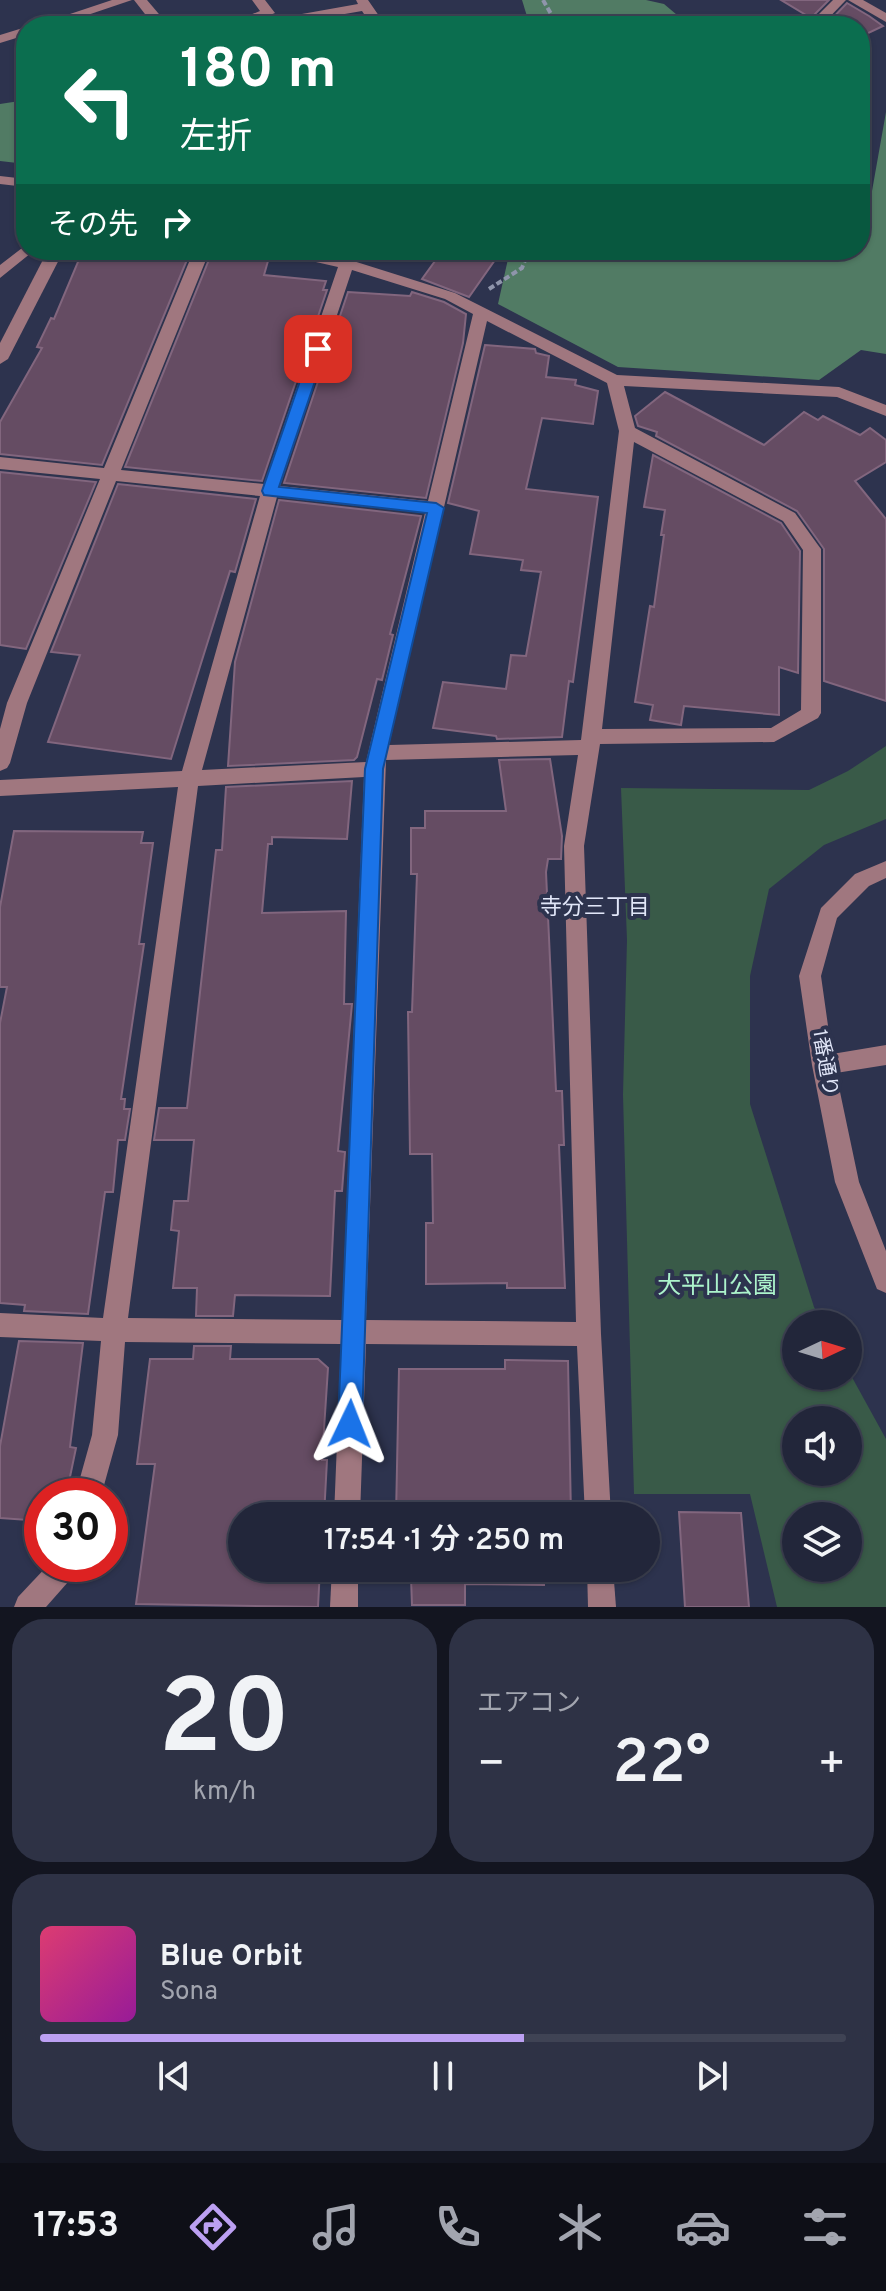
<!DOCTYPE html>
<html lang="ja">
<head>
<meta charset="utf-8">
<style>
	body { margin:0; font-family:Overpass,"Noto Sans JP",sans-serif; background:#2e3245; color:#f1f3f6; height:100vh; display:flex; flex-direction:column; font-size:30px; white-space:nowrap }
	* { box-sizing:border-box; margin:0 }
	p { font-size:26px; color:#a2a5af }
	.icon { flex:none; width:44px; height:44px; fill:none; stroke:currentColor; stroke-width:2; stroke-linecap:round; stroke-linejoin:round }
	.map { position:relative; height:1607px; overflow:hidden }
	.drawer { display:flex; flex-direction:column; gap:12px; padding:12px; background:#131520; flex:1 }
	.drawer>* { flex:none }
	.banner { position:absolute; left:16px; top:16px; width:854px; height:244px; border-radius:32px; box-shadow:0 2px 6px #0004,0 0 0 2px #3f4354; background:#0b6e4f; color:#fff; overflow:hidden }
	.needle { width:52px; rotate:86deg }
	.fabs { position:absolute; left:782px; top:1310px; display:grid; gap:16px }
	.fabs a { display:grid; place-items:center; width:80px; height:80px; border-radius:50%; background:#22263a; box-shadow:0 2px 6px #0004,0 0 0 2px #3f4354; font-size:40px }
	.speed { position:absolute; left:24px; top:1478px; display:flex; gap:16px; font-size:40px; font-weight:700; text-align:center }
	.speed>* { display:grid; place-content:center; width:104px; height:104px; border-radius:50%; background:#22263a; box-shadow:0 2px 6px #0004,0 0 0 2px #3f4354; line-height:1 }
	.speed .limit { border:12px solid #d22; background:#fff; color:#111 }
	.pin { position:absolute; display:grid; place-items:center; width:68px; height:68px; color:#fff; margin:-34px; border-radius:16px; box-shadow:0 4px 12px #0006 }
	.me { position:absolute; width:88px; margin:-44px; rotate:2deg; stroke-linejoin:round; filter:drop-shadow(0 0 6px #0008) }
	.turn { display:flex; align-items:center; gap:28px; height:168px; padding:0 32px; font-size:36px }
	.turn .icon { width:104px; height:104px; stroke-width:2.5 }
	.turn b { display:block; font-size:56px; line-height:68px }
	.then { display:flex; align-items:center; height:76px; padding:0 32px; background:#0003; gap:16px; font-size:30px }
	.big { font-size:60px; font-weight:600; line-height:1.1 }
	.drawer .card { flex:1; display:flex; flex-direction:column; justify-content:center; gap:12px; min-width:0; padding:0 28px; border-radius:32px; background:#2e3245 }
	.drawer .dial { align-items:center; gap:0 }
	.dial b { font-size:104px; line-height:1 }
	.song { display:flex; align-items:center; gap:24px }
	.cover { width:96px; height:96px; border-radius:12px; background:linear-gradient(135deg,hsl(340 70% 55%),hsl(300 70% 35%)) }
	.played { height:8px; border-radius:4px; background:linear-gradient(90deg,#bca0f2 60%,#3f4354 60%) }
	.keys { display:flex; justify-content:space-around; direction:ltr }
	.heat { display:flex; justify-content:space-between; align-items:center; font-size:44px; direction:ltr }
	.drawer .tiles { flex:1; display:grid; gap:12px; grid-template-columns:1fr 1fr }
	.card:last-child { grid-column:span 2 }
	.trip { position:absolute; left:228px; top:1502px; width:432px; height:80px; border-radius:40px; background:#22263a; box-shadow:0 2px 6px #0004,0 0 0 2px #3f4354; font-weight:600; line-height:80px; text-align:center }
	.tabs { display:flex; height:128px; justify-content:space-around; align-items:center; background:#0e0f17; color:#a2a5af }
	.tabs .icon { width:56px; height:56px }
	.tabs .active { color:#bca0f2 }
	.tabs b { font-size:36px; color:#f1f3f6 }
	.map>svg:first-child { display:block }
	.green { fill:#395a48; fill-rule:evenodd }
	.forest { fill:#517b64 }
	.building { fill:#654c63; stroke:#82667e; stroke-width:2 }
	.lines { fill:none; stroke-linecap:round; stroke-linejoin:round }
	.path { stroke:#8f95ab; stroke-width:4; stroke-dasharray:6 3; stroke-linecap:butt }
	.minor { fill:#a0777f; fill-rule:evenodd }
	.route { fill:#1a73e8; stroke:#114b97; stroke-width:2 }
	.labels { text-anchor:middle; dominant-baseline:central; stroke-width:8; stroke-linejoin:round; paint-order:stroke }
	.street-label { font-size:20px; fill:#e1e6f8; stroke:#2d334e }
	.neighbourhood-label { font-size:22px; fill:#e1e6f8; stroke:#2d334e }
	.near-park-label { font-size:24px; fill:#acf3cb; stroke:#2d334e }
</style>
</head>
<body>
<div class="map">
<svg width="886" height="1607" viewBox="0 0 886 1607">
	<rect width="100%" height="100%" fill="#2d334e"/>
	<path class="green" d="M886 746V819L824 845 769 889 750 976V1104L814 1307 823 1324H796V1376H848V1370L886 1439V1607H777L750 1494H634L623 1095 627 940 621 788 809 790 848 771ZM796 1420H848V1472H796ZM796 1516H848V1568H796Z"/>
	<g class="forest">
		<polygon points="522,0 646,0 664,4 689,25 530,26"/>
		<polygon points="26,100 26,164 0,161 0,104"/>
		<polygon points="886,112 886,354 861,350 819,380 618,367 498,304 510,250 860,250 860,194 872,191"/>
	</g>
	<g class="building">
		<polygon points="781,0 829,0 811,18"/>
		<polygon points="847,3 869,16 883,26 860,37 860,26 825,26"/>
		<polygon points="83,250 181,250 179,254 189,255 102,465 0,454 0,422 42,348 37,347 51,318 54,319"/>
		<polygon points="443,250 502,250 469,297 422,279"/>
		<polygon points="210,257 268,261 264,275 326,281 323,290 327,290 262,481 125,467"/>
		<polygon points="348,292 410,296 412,292 444,302 466,314 463,343 426,498 284,483"/>
		<polygon points="485,345 535,349 536,353 549,356 546,377 576,380 575,385 598,391 593,424 542,418 526,489 598,497 573,682 569,681 562,737 497,739 496,736 433,728 443,682 506,689 511,655 526,656 541,572 521,570 523,560 470,554 479,511 448,503"/>
		<polygon points="665,392 764,445 804,412 818,420 823,416 860,435 870,428 886,440 886,462 855,481 886,519 886,701 824,681 824,549 797,511 656,436 657,432 638,426 635,416"/>
		<polygon points="653,455 781,523 800,551 798,673 779,667 779,715 684,706 681,725 650,720 653,705 635,702 650,606 654,607 664,535 661,535 665,510 644,507"/>
		<polygon points="0,472 96,482 26,649 0,645"/>
		<polygon points="118,484 256,499 235,572 230,571 171,759 48,742 80,655 51,652"/>
		<polygon points="279,500 421,516 390,634 393,635 382,680 377,679 357,757 354,760 228,766 235,662"/>
		<polygon points="550,759 562,836 561,859 548,859 546,872 556,1091 562,1091 564,1145 559,1145 565,1288 507,1288 507,1283 426,1284 426,1223 433,1223 432,1154 410,1154 408,1012 412,1012 417,874 411,874 411,828 425,828 425,811 506,811 499,760"/>
		<polygon points="352,781 347,839 272,837 272,844 268,844 262,913 346,911 344,1004 352,1004 338,1151 345,1152 342,1191 335,1191 330,1296 235,1295 233,1316 196,1316 197,1288 173,1288 179,1231 171,1230 174,1201 188,1201 194,1140 154,1140 159,1108 187,1108 216,850 222,850 226,787"/>
		<polygon points="14,831 143,832 141,843 153,843 139,944 144,944 121,1099 125,1099 124,1109 130,1109 125,1140 118,1140 113,1192 105,1192 88,1314 24,1311 25,1305 0,1303 0,1023 7,987 0,987 0,907"/>
		<polygon points="19,1341 83,1343 70,1447 76,1448 66,1496 42,1496 42,1521 0,1518 0,1446"/>
		<polygon points="194,1346 231,1346 230,1359 318,1359 328,1368 322,1460 327,1460 324,1516 242,1516 242,1568 320,1568 318,1607 136,1604 155,1464 137,1464 150,1359 193,1359"/>
		<polygon points="505,1360 568,1361 571,1516 396,1516 399,1369 505,1369"/>
		<polygon points="679,1512 741,1513 749,1607 685,1607"/>
		<polygon points="403,1568 544,1568 544,1585 465,1584 465,1605 412,1605 411,1578 403,1578"/>
	</g>
	<g class="lines">
		<g class="path">
			<polyline points="543,0 558,26"/>
			<polyline points="489,289 522,268 529,250"/>
		</g>
		<g class="minor">
			<polygon points="112,0 132,0 55,26 34,26"/>
			<polygon points="134,0 147,0 164,20 162,23 152,23"/>
			<polygon points="252,0 265,0 275,13 243,26 223,26 260,11"/>
			<polygon points="356,0 368,0 386,26 372,26 362,11 293,23 295,26 281,26 278,21 285,17 358,4"/>
			<polygon points="833,0 846,0 821,26 807,26"/>
			<polygon points="848,0 863,0 886,13 886,22"/>
			<polygon points="26,27 26,35 0,43 0,35"/>
			<polygon points="0,176 26,179 26,187 0,184"/>
			<polygon points="26,245 26,250 34,250 31,253 0,278 0,265"/>
			<polygon points="48,250 64,250 8,359 0,364 0,343"/>
			<path d="M194 250H210L121 470 264 484 338 267 276 253 273 250H302L347 259 455 293 617 375 839 387 886 405V416L837 397 624 386 635 428 795 513 818 545 821 549V713L818 718 774 742 600 744 584 846 601 1334 611 1516H585L577 1346 366 1344 360 1516H334L341 1344 125 1342 118 1435 101 1496H75L92 1435 101 1341 0 1337V1313L103 1318 178 787 0 796V780L182 771 260 496 116 481 27 703 10 763 7 768 0 771V729L7 703 100 479 0 469V457L104 468ZM352 270 445 299 473 314 428 501 280 486ZM487 321 607 383 619 431 581 740 389 745ZM634 442 783 521 803 550 801 710 771 728 602 729ZM277 497 425 513 366 762 202 770ZM578 755 564 846 576 1322 366 1320 386 760ZM364 777 342 1320 128 1318 198 786Z"/>
			<polygon points="886,861 886,878 869,886 837,918 821,976 832,1054 886,1045 886,1065 836,1073 859,1182 886,1251 886,1293 877,1289 835,1182 812,1065 799,976 821,908 855,874"/>
			<polygon points="49,1564 80,1564 76,1573 46,1607 14,1607 18,1597"/>
			<polygon points="332,1568 358,1568 358,1607 330,1607"/>
			<polygon points="587,1568 613,1568 616,1607 588,1607"/>
		</g>
	</g>
	<polygon class="route" points="318,345 326,349 279,487 436,503 444,508 383,769 362,1424 358,1432 350,1436 342,1432 338,1424 365,769 427,513 264,495 262,491 311,349"/>
	<g class="labels">
		<g class="street-label">
			<text transform="translate(824 1063) rotate(80)">1番通り</text>
		</g>
		<g class="neighbourhood-label">
			<text x="595" y="908">寺分三丁目</text>
		</g>
		<g class="near-park-label">
			<text x="717" y="1287">大平山公園</text>
		</g>
	</g>
</svg>
<div class="fabs">
<a><svg class="needle" viewBox="-14 -14 28 28"><path d="M0-13l5 13h-10z" fill="#e53935"/><path d="M0 13l5-13h-10z" fill="#a2a5af"/></svg></a>
<a><svg class="icon" aria-label="sound" viewBox="0 0 24 24"><path d="M4 9h4l5-4v14l-5-4H4zM17 9q2 3 0 6"/></svg></a>
<a><svg class="icon" aria-label="layers" viewBox="0 0 24 24"><path d="M12 4l9 5-9 5-9-5zM3 14l9 5 9-5"/></svg></a>
</div>
<div class="speed"><div class="limit">30</div></div>
<div class="pin" style="left:318px;top:349px;background:#d93025"><svg class="icon" aria-label="arrive" viewBox="0 0 24 24"><path d="M6 21V4h12l-3 4 3 4H6"/></svg></div>
<svg class="me" style="left:350px;top:1424px" viewBox="-20 -20 40 40"><path d="M0-17L14 15 0 8-14 15z" fill="#1a73e8" stroke="#fff" stroke-width="4"/></svg>
<div class="trip">17:54 · 1 分 · 250 m</div>
<div class="banner">
<div class="turn"><svg class="icon" aria-label="left" viewBox="0 0 24 24"><path d="M17 20v-9H6M10 6l-5 5 5 5"/></svg><div><b>180 m</b>左折</div></div>
<div class="then">その先<svg class="icon" aria-label="right" viewBox="0 0 24 24"><path d="M7 20v-9h11M14 6l5 5-5 5"/></svg></div>
</div>
</div>
<section class="drawer">
<div class="tiles">
<div class="card dial"><b>20</b><p>km/h</p></div>
<div class="card"><p>エアコン</p>
<div class="heat"><a>−</a><b class="big">22°</b><a>+</a></div>
</div>
<div class="card">
<div class="song"><i class="cover"></i><div><b>Blue Orbit</b><p>Sona</p></div></div>
<div class="played"></div>
<div class="keys"><svg class="icon" aria-label="previous" viewBox="0 0 24 24"><path d="M18 5L8 12l10 7zM5 5v14"/></svg><svg class="icon" aria-label="pause" viewBox="0 0 24 24"><path d="M8 5v14M16 5v14"/></svg><svg class="icon" aria-label="next" viewBox="0 0 24 24"><path d="M6 5l10 7-10 7zM19 5v14"/></svg></div>
</div>
</div>
</section>
<nav class="tabs">
<b>17:53</b>
<svg class="icon active" aria-label="directions" viewBox="0 0 24 24"><path d="M12 3l9 9-9 9-9-9zM9 14v-3h6M13 9l2 2-2 2"/></svg>
<svg class="icon" aria-label="music" viewBox="0 0 24 24"><path d="M9 18V5l10-2v13"/><circle cx="6" cy="18" r="3"/><circle cx="16" cy="16" r="3"/></svg>
<svg class="icon" aria-label="phone" viewBox="0 0 24 24"><path d="M5 4h4l2 5-3 2q2 4 5 5l2-3 5 2v4C11 20 4 13 5 4z"/></svg>
<svg class="icon" aria-label="climate" viewBox="0 0 24 24"><path d="M12 3v18M4 7l16 10M4 17L20 7"/></svg>
<svg class="icon" aria-label="car" viewBox="0 0 24 24"><path d="M5 17H2v-5l4-1 3-4h7l3 4 3 1v5h-3M9 17h6M6 11h13"/><circle cx="7" cy="17" r="2"/><circle cx="17" cy="17" r="2"/></svg>
<svg class="icon" aria-label="filters" viewBox="0 0 24 24"><path d="M4 7h16M4 17h16"/><circle cx="9" cy="7" r="2"/><circle cx="15" cy="17" r="2"/></svg>
</nav>
</body>
</html>
